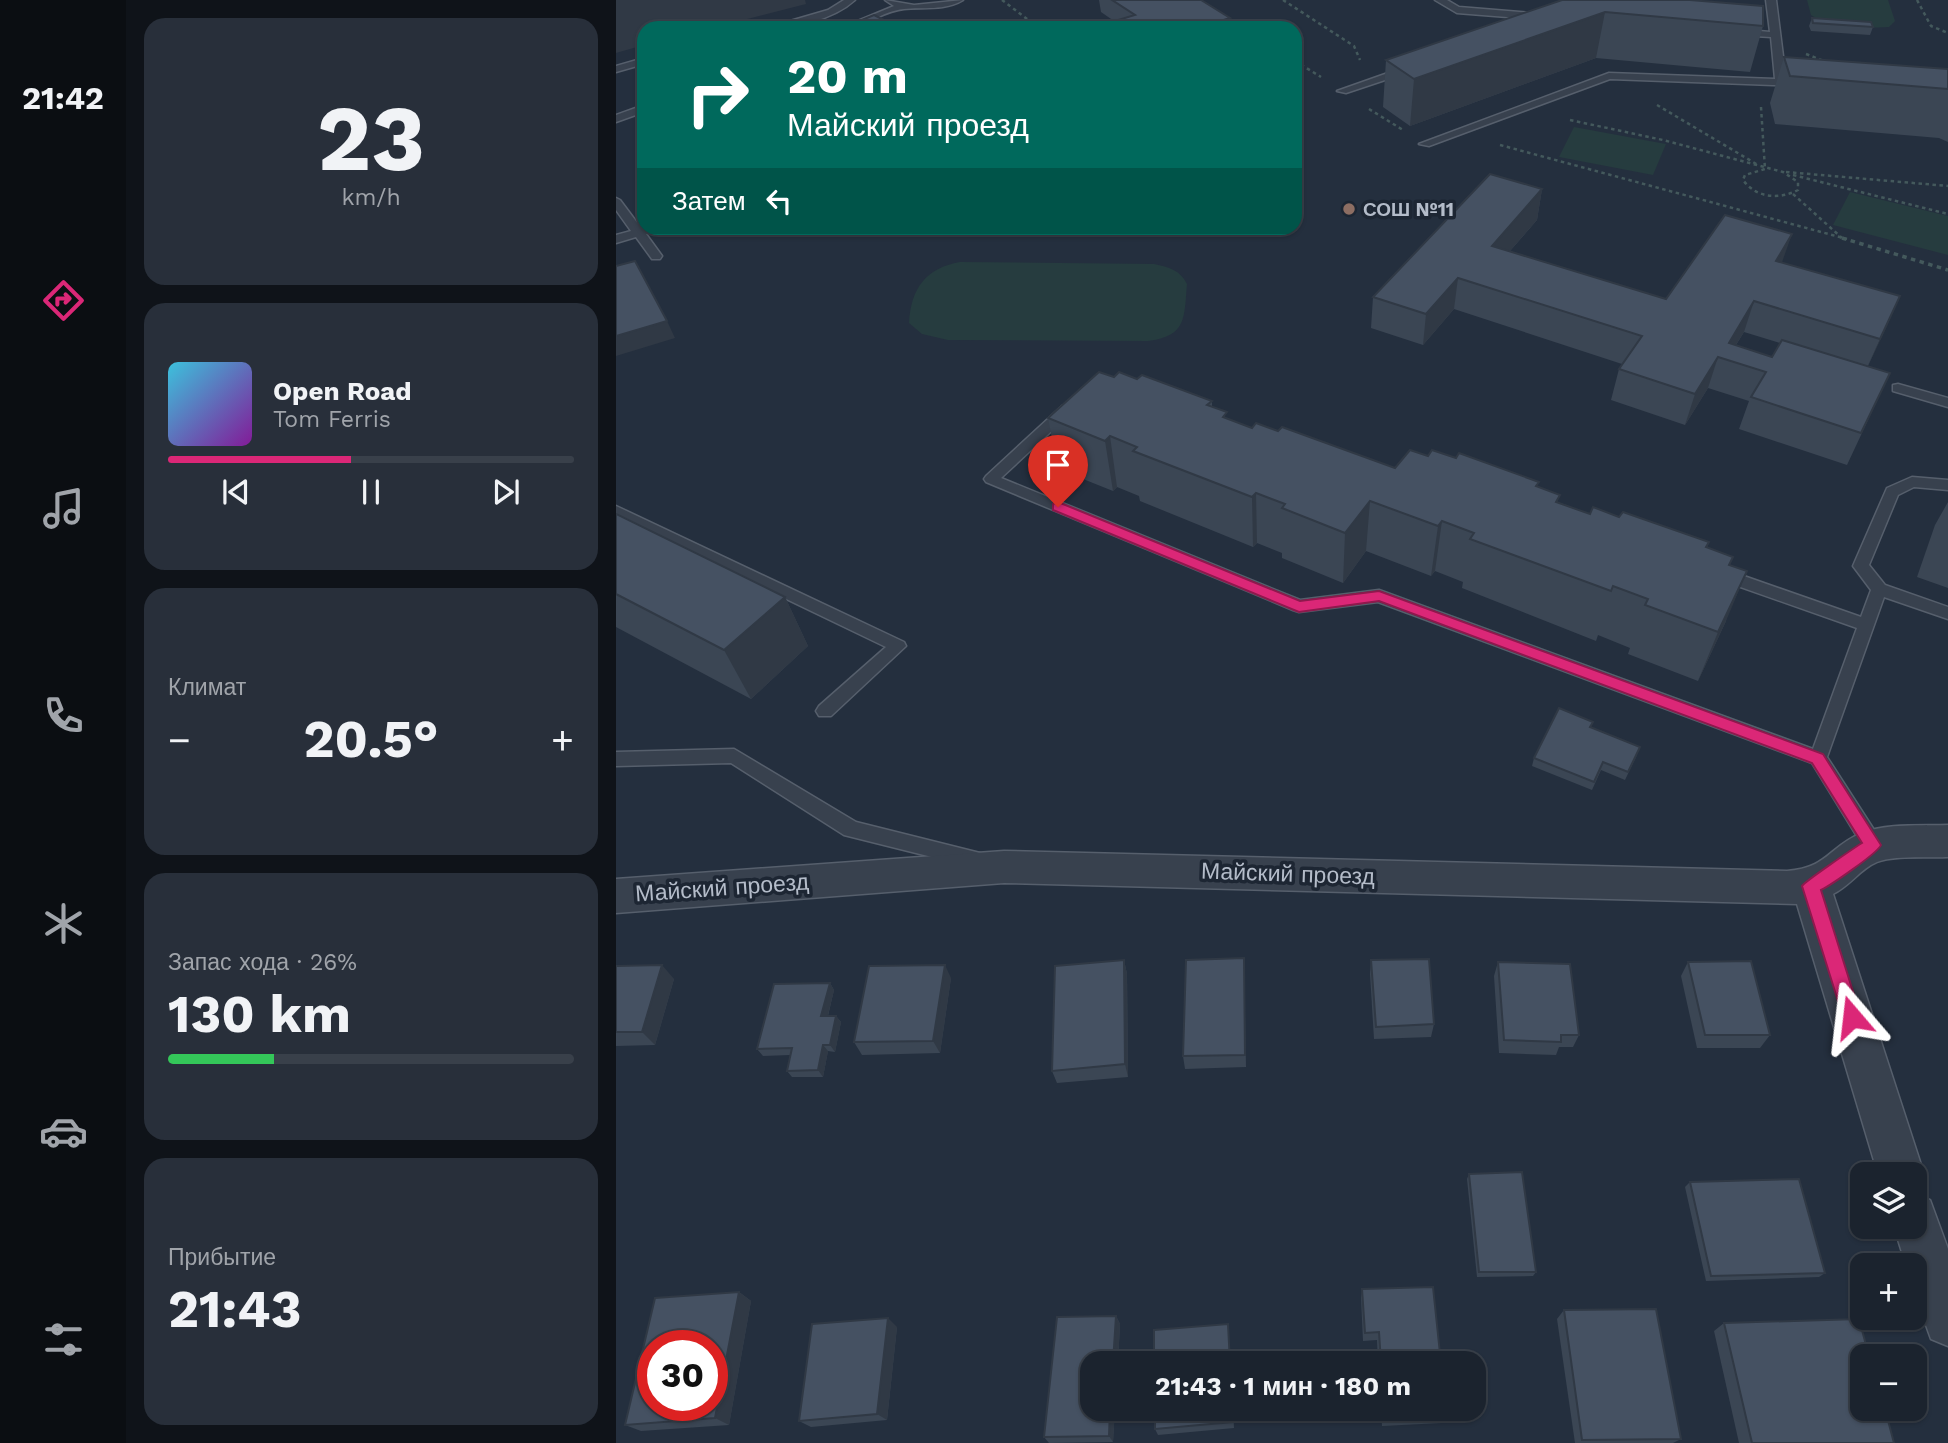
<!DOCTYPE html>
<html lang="ru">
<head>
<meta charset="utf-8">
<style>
	body { margin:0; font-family:"Work Sans",sans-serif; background:#282f3a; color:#f1f3f6; height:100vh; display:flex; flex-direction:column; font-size:26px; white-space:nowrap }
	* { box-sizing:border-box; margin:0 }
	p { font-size:23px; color:#a0a4aa }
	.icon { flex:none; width:38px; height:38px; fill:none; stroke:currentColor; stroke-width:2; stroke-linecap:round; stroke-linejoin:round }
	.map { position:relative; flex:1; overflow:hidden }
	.sheet { display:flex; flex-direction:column; gap:18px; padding:18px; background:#0f1319; width:490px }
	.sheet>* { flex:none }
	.banner { position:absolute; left:21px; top:21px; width:665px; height:214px; border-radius:21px; box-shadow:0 2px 5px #0004,0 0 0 2px #39404a; background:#00695c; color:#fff; overflow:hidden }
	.tools { position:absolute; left:1234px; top:1162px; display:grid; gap:14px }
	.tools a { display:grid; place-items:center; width:77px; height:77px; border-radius:14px; background:#1b232e; box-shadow:0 2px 5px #0004,0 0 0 2px #39404a; font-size:35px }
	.speed { position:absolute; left:21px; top:1330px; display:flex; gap:14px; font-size:35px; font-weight:700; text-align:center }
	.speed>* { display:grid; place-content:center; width:91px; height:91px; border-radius:50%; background:#1b232e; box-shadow:0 2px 5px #0004,0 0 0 2px #39404a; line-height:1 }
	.speed .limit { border:10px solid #d22; background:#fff; color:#111 }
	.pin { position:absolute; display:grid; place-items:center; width:60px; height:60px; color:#fff; margin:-72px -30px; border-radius:50% 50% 50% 0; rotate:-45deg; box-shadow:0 0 7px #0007 }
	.pin .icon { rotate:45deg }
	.me { position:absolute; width:77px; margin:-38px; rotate:343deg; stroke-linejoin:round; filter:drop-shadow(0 0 5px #0008) }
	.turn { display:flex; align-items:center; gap:24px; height:147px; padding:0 35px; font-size:32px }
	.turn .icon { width:91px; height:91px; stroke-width:2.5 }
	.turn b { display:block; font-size:49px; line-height:60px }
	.then { display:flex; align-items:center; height:66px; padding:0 35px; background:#0003; gap:14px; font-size:26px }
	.big { font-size:52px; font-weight:700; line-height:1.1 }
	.sheet .widget { flex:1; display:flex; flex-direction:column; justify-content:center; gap:10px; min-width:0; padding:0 24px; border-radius:21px; background:#282f3a }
	.sheet .dial { align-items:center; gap:0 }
	.dial b { font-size:91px; line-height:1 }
	.song { display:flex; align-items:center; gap:21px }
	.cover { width:84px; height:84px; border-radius:10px; background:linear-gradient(135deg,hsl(190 70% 55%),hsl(290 70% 35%)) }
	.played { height:7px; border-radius:4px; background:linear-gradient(90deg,#db2777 45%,#39404a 45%) }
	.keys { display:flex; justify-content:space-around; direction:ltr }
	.heat { display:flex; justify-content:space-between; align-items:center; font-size:38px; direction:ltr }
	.charge { height:10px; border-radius:5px; background:linear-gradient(90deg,#34c759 26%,#39404a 0) }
	.trip { position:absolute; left:464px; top:1351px; width:406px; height:70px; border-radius:21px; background:#1b232e; box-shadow:0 2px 5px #0004,0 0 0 2px #39404a; font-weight:700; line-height:70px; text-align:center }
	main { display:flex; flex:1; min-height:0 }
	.menu { display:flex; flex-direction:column; width:126px; justify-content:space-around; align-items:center; background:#0b0e12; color:#a0a4aa }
	.menu .icon { width:49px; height:49px }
	.menu .active { color:#db2777 }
	.menu b { font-size:32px; color:#f1f3f6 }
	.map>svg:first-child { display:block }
	.green { fill:#263c3f }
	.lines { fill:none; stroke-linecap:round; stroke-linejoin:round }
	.service-casing { stroke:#565f6c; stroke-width:3 }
	.minor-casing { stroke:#565f6c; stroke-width:3 }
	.path-far1 { stroke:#44595c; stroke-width:2.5; stroke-dasharray:3.5 3.5; stroke-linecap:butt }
	.path { stroke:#44595c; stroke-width:3.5; stroke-dasharray:4.5 4.5; stroke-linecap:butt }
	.service { fill:#38414e; fill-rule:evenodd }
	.minor { fill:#38414e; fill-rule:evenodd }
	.wall { fill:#3b4654; fill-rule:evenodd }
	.shaded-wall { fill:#303945 }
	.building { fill:#455162; stroke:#303945; stroke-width:2; fill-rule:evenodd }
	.route { fill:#db2777; stroke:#8e194d; stroke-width:2 }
	.education-dot { fill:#8d6e63; stroke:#1d2633; stroke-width:2.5 }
	.labels { text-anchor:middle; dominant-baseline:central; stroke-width:7; stroke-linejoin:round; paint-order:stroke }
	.far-poi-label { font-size:19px; font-weight:bold; fill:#b4bcc9; stroke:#1d2633; text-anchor:start }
	.street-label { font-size:23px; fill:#b4bcc9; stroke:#1d2633 }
</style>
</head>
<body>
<main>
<nav class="menu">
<b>21:42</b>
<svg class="icon active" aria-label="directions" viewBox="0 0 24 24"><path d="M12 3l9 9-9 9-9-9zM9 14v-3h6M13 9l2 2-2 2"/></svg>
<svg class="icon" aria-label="music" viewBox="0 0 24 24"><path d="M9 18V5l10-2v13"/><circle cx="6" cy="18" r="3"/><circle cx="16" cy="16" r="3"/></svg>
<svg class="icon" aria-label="phone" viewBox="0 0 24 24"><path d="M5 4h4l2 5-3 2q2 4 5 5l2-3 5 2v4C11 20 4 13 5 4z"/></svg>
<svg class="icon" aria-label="climate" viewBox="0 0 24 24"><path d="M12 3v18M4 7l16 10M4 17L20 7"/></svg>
<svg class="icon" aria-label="car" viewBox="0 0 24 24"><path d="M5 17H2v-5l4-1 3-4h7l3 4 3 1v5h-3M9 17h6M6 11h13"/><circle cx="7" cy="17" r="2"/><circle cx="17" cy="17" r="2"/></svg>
<svg class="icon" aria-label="filters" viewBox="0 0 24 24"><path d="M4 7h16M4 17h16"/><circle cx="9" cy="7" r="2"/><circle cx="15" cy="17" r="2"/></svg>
</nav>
<section class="sheet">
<div class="widget dial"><b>23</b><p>km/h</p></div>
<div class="widget">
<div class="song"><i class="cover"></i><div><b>Open Road</b><p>Tom Ferris</p></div></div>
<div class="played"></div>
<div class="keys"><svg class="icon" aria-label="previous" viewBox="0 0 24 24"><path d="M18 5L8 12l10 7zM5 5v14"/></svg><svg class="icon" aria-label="pause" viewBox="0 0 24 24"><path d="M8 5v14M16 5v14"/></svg><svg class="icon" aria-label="next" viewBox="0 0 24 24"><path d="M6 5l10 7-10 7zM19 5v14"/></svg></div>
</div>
<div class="widget"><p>Климат</p>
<div class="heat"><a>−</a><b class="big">20.5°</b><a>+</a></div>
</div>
<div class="widget"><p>Запас хода · 26%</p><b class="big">130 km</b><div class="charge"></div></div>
<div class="widget"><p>Прибытие</p><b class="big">21:43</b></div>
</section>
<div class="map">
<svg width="1332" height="1443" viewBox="0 0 1332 1443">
	<rect width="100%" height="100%" fill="#242f3e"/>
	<g class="green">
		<path d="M1191 0H1272L1279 21 1273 27C1249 28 1215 30 1195 15Z"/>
		<polygon points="958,127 1050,144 1037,175 943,157"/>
		<polygon points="1234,192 1332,216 1332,255 1217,225"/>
		<path d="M344 262 538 264C553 267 564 270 571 284 568 318 571 336 532 341L332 340 306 334 293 323C295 288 310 268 344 262Z"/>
	</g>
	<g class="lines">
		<defs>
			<g id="service">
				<path d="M228 0H239C217 20 179 28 150 28L212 10Z"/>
				<path d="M269 0 298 5 347 0C329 11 307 7 288 9 266 11 248 28 225 28L278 6Z"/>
				<polygon points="819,0 831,0 843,7 927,14 932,17 927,20 841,13"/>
				<polygon points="1150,0 1160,0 1170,80 1181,82 1181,86 994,79 813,146 803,144 993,73 1159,79 1155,37 1122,35 1117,32 1122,29 1154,32"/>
				<polygon points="28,58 28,64 0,72 0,66"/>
				<polygon points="789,67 794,70 793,72 730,93 721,91"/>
				<polygon points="28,105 28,112 0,122 0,115"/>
				<polygon points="0,198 4,200 25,228 42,228 30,234 46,256 44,259 36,259 20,237 0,243 0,235 15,231 0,210"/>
				<polygon points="1282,384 1332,398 1332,407 1277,391 1277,385"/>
				<polygon points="451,405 458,409 456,412 385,478 684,600 763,590 1197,749 1241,628 1099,578 1097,574 1105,568 1245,617 1255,590 1237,566 1271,488 1296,477 1332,480 1332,490 1298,487 1282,495 1253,565 1269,585 1332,607 1332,619 1268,597 1211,757 1264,839 1266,845 1264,851 1257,853 1250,851 1196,763 762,602 683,612 677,610 370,482 368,479 370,476 446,406"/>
				<polygon points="0,506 288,642 290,646 215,716 203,716 200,711 203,706 270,647 0,517"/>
				<polygon points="118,749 240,822 360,852 367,854 370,860 367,866 360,868 228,835 115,763 0,766 0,752"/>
			</g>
			<g id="minor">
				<path d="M1332 825V857C1314 858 1277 855 1261 862 1244 869 1234 886 1217 894L1308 1174 1298 1191V1174H1262L1181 904 388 883 0 913V879L388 851 1171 871C1212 868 1212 847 1246 833 1271 823 1305 826 1332 825Z"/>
				<polygon points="1298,1193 1314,1200 1332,1249 1332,1346 1315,1339 1298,1292 1298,1265 1290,1265 1278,1227 1298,1227"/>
			</g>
		</defs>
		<use href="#service" class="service-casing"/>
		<use href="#minor" class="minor-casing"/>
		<g class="path-far1">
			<polyline points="386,0 423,28"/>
			<polyline points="667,0 738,46 744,60"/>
			<polyline points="1301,0 1315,26 1332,33"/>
			<polyline points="1190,54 1208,61"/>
			<polyline points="679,61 705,77"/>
			<polyline points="1041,105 1142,165"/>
			<polyline points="1145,107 1149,169"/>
			<polyline points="753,109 787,130"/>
			<path d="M954 120 1047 140 1167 172 1182 182V190C1163 200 1140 198 1127 180L1129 175 1149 169"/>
			<polyline points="884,145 1231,239"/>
			<polyline points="1170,172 1332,186"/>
			<polyline points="1177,175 1332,214"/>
			<polyline points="1177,194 1226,238"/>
		</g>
		<polyline class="path" points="1226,238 1332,270"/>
		<use href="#service" class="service"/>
		<use href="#minor" class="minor"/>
	</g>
	<g class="wall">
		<polygon points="483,0 585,0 614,28 479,28 479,27 498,21 485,12"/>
		<polygon points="946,0 1147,26 1134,72 980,58 794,126 767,107 770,60"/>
		<polygon points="1196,18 1257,27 1254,35 1195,31 1193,26"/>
		<polygon points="1168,57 1332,69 1332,142 1323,138 1159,124 1154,103"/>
		<path d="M926 189 921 220 894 251 1050 299 1166 263 1284 296 1252 366 1274 373 1231 465 1123 429 1133 401 1092 388 1069 425 995 400 1003 369 1006 364 838 309 807 345 755 328 757 297ZM1128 332 1164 343 1156 357 1120 345Z"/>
		<polygon points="498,377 521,379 596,401 596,407 612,419 636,428 662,431 779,468 812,456 922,487 942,502 974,514 1003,517 1093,542 1091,548 1114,565 1110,621 1082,681 1012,654 1014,648 982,635 980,641 846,588 847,582 819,571 815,576 750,551 727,583 666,558 666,553 641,543 637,547 524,501 523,496 501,487 497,491 442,469 432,418"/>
		<polygon points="1332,502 1332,588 1301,577 1319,525"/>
		<polygon points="0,514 169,597 192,646 135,699 0,627"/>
		<polygon points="975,728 1021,755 1009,780 985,770 976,790 916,766 918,758"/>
		<polygon points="628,958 630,1067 569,1069 567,1056"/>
		<polygon points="508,960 511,974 512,1077 441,1083 436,1071"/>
		<polygon points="755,960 818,1024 815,1037 758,1039 754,974"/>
		<polygon points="882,962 963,1035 957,1047 943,1047 940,1055 883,1053 878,976"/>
		<polygon points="1072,962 1154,1035 1144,1048 1081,1048 1065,976"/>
		<polygon points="0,966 58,979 39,1045 0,1046"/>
		<polygon points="335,978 324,1053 246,1055 238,1042"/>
		<polygon points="214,983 218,990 212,1016 220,1016 225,1022 219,1052 212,1051 207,1077 176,1077 171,1071 174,1055 147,1056 141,1049"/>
		<polygon points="853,1174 920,1272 917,1276 861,1277 851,1179"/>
		<polygon points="1074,1182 1209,1273 1203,1277 1090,1281 1069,1187"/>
		<polygon points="746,1289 825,1363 762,1363 761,1340 747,1341 745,1298"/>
		<polygon points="123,1292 135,1301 113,1425 25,1431 9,1425"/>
		<polygon points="948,1310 1065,1439 1057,1443 959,1443 941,1319"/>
		<polygon points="500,1316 504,1324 502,1363 476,1363 476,1409 499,1409 497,1442 433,1443 428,1437 441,1317"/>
		<polygon points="1108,1323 1278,1443 1123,1443 1098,1331"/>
		<polygon points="281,1327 271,1420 195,1427 183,1421"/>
		<polygon points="617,1409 618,1428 542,1435 539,1429"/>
		<polygon points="765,1409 829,1409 830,1417 826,1423 766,1426"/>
	</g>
	<g class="shaded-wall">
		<polygon points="0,0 189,0 190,4 96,28 28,28 28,45 0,53"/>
		<polygon points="989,12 980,58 794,126 798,79"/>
		<polygon points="614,18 614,28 582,28"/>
		<polygon points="926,189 921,220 872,276 876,246"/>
		<polygon points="1176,234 1165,265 1160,261"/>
		<polygon points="842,278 838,309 807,345 810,314"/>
		<polygon points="1284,296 1270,328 1250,370 1264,339"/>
		<polygon points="1138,301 1128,332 1111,359 1113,343"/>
		<polygon points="51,321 59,338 0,356 0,336"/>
		<polygon points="1102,357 1092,388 1069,425 1079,394"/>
		<polygon points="494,436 501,487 497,491 489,441"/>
		<polygon points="640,493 641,543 637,547 636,497"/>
		<polygon points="754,501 750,551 727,583 729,533"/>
		<polygon points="826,521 819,571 815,576 822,526"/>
		<polygon points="1131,571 1110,621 1082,681 1102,632"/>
		<polygon points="169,597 192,646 135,699 108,650"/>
		<polygon points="508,960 511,974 512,1077 509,1064"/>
		<polygon points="46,965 58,979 39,1045 26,1032"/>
		<polygon points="329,965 335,978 324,1053 317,1041"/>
		<polygon points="214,983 218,990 210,1023 205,1016"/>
		<polygon points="220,1016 225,1022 219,1052 214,1045"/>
		<polygon points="207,1045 212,1051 207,1077 202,1070"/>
		<polygon points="123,1292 135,1301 113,1425 99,1418"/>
		<polygon points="500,1316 504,1324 502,1363 497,1363"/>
		<polygon points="272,1318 281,1327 271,1420 261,1414"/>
		<polygon points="494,1409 499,1409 497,1442 493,1436"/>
	</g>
	<g class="building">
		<polygon points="496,0 585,0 614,18 582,28 480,28 479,27 519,15"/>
		<polygon points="946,0 1074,0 1147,6 1147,26 989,12 798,79 770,60"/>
		<polygon points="258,15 284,28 226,28"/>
		<polygon points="1196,18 1255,22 1257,27 1197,23"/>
		<polygon points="1168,57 1332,69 1332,89 1174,76"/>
		<polygon points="874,174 926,189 876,246 1050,299 1109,215 1176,234 1160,261 1284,296 1264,339 1138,301 1113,343 1156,357 1166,340 1274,373 1245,433 1135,397 1150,372 1102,357 1079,394 1003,369 1026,336 842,278 810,314 757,297"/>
		<polygon points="19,261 51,321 0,336 0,266"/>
		<polygon points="483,372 498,377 503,372 521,379 526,375 596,401 591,405 611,412 607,417 636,428 640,423 662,431 666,427 779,468 794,450 812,456 816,450 840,458 843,453 923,482 920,486 944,495 940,502 974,514 977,507 1003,517 1007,512 1093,542 1090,547 1117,557 1113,565 1131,571 1102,632 1029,605 1032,599 997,586 995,591 854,539 858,533 826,521 822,526 754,501 729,533 666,508 669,504 640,493 636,497 517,451 521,447 494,436 489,441 432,418"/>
		<polygon points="0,514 169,597 108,650 0,594"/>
		<polygon points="943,708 977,722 974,727 1024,747 1012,772 987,762 978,782 918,758"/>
		<polygon points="628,958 629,1055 567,1056 570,960"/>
		<polygon points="813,959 818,1024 760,1027 755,960"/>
		<polygon points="508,960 509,1064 436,1071 439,966"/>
		<polygon points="1135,961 1154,1035 1089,1035 1072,962"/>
		<polygon points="882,962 954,964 963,1035 945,1035 945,1042 888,1040"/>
		<polygon points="46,965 26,1032 0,1032 0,966"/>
		<polygon points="329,965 317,1041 238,1042 253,966"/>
		<polygon points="214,983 205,1016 220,1016 214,1045 207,1045 202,1070 171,1071 176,1048 141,1049 158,984"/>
		<polygon points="906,1172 920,1272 863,1272 853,1174"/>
		<polygon points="1183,1179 1209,1273 1095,1276 1074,1182"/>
		<polygon points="817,1287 825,1363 765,1363 763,1332 749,1333 746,1289"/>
		<path d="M123 1292 99 1418 9 1425 39 1298ZM37 1346H96V1405H37Z"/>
		<polygon points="1040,1309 1065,1439 966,1440 948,1310"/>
		<polygon points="500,1316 497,1363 476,1363 476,1409 494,1409 493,1436 428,1437 441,1317"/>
		<polygon points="272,1318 261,1414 183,1421 196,1324"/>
		<polygon points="1243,1319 1253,1356 1246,1356 1246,1409 1269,1409 1278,1443 1136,1443 1108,1323"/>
		<polygon points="612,1324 614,1363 538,1363 538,1330"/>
		<polygon points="539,1409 616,1409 617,1422 539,1429"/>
		<polygon points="768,1409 829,1409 830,1417 769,1420"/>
	</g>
	<path class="route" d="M442 502 684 601 763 591 1207 754 1265 845C1262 853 1215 885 1205 890L1245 1017 1243 1023 1236 1026 1229 1023 1227 1017 1186 886C1188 882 1238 848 1246 843L1196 763 763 601 683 612 678 610 437 510V504Z"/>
	<circle class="education-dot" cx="733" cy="209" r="7"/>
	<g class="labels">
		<g class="far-poi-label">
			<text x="747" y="209">СОШ №11</text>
		</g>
		<g class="street-label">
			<text transform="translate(672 874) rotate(2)">Майский проезд</text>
			<text transform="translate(106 888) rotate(-4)">Майский проезд</text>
		</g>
	</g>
</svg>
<div class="tools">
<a><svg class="icon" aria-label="layers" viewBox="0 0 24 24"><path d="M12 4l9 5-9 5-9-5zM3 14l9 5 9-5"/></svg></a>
<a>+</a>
<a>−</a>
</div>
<div class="speed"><div class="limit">30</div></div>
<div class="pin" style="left:442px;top:507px;background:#d93025"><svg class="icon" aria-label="arrive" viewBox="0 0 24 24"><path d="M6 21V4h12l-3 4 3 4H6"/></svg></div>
<svg class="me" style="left:1236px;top:1017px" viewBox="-20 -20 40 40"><path d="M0-17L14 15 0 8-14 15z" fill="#db2777" stroke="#fff" stroke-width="4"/></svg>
<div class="trip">21:43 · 1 мин · 180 m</div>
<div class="banner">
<div class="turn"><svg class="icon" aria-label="right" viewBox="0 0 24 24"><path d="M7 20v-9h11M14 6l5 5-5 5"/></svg><div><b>20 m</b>Майский проезд</div></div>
<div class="then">Затем<svg class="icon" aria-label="left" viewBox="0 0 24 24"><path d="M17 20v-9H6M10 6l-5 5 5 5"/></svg></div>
</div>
</div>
</main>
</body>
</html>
